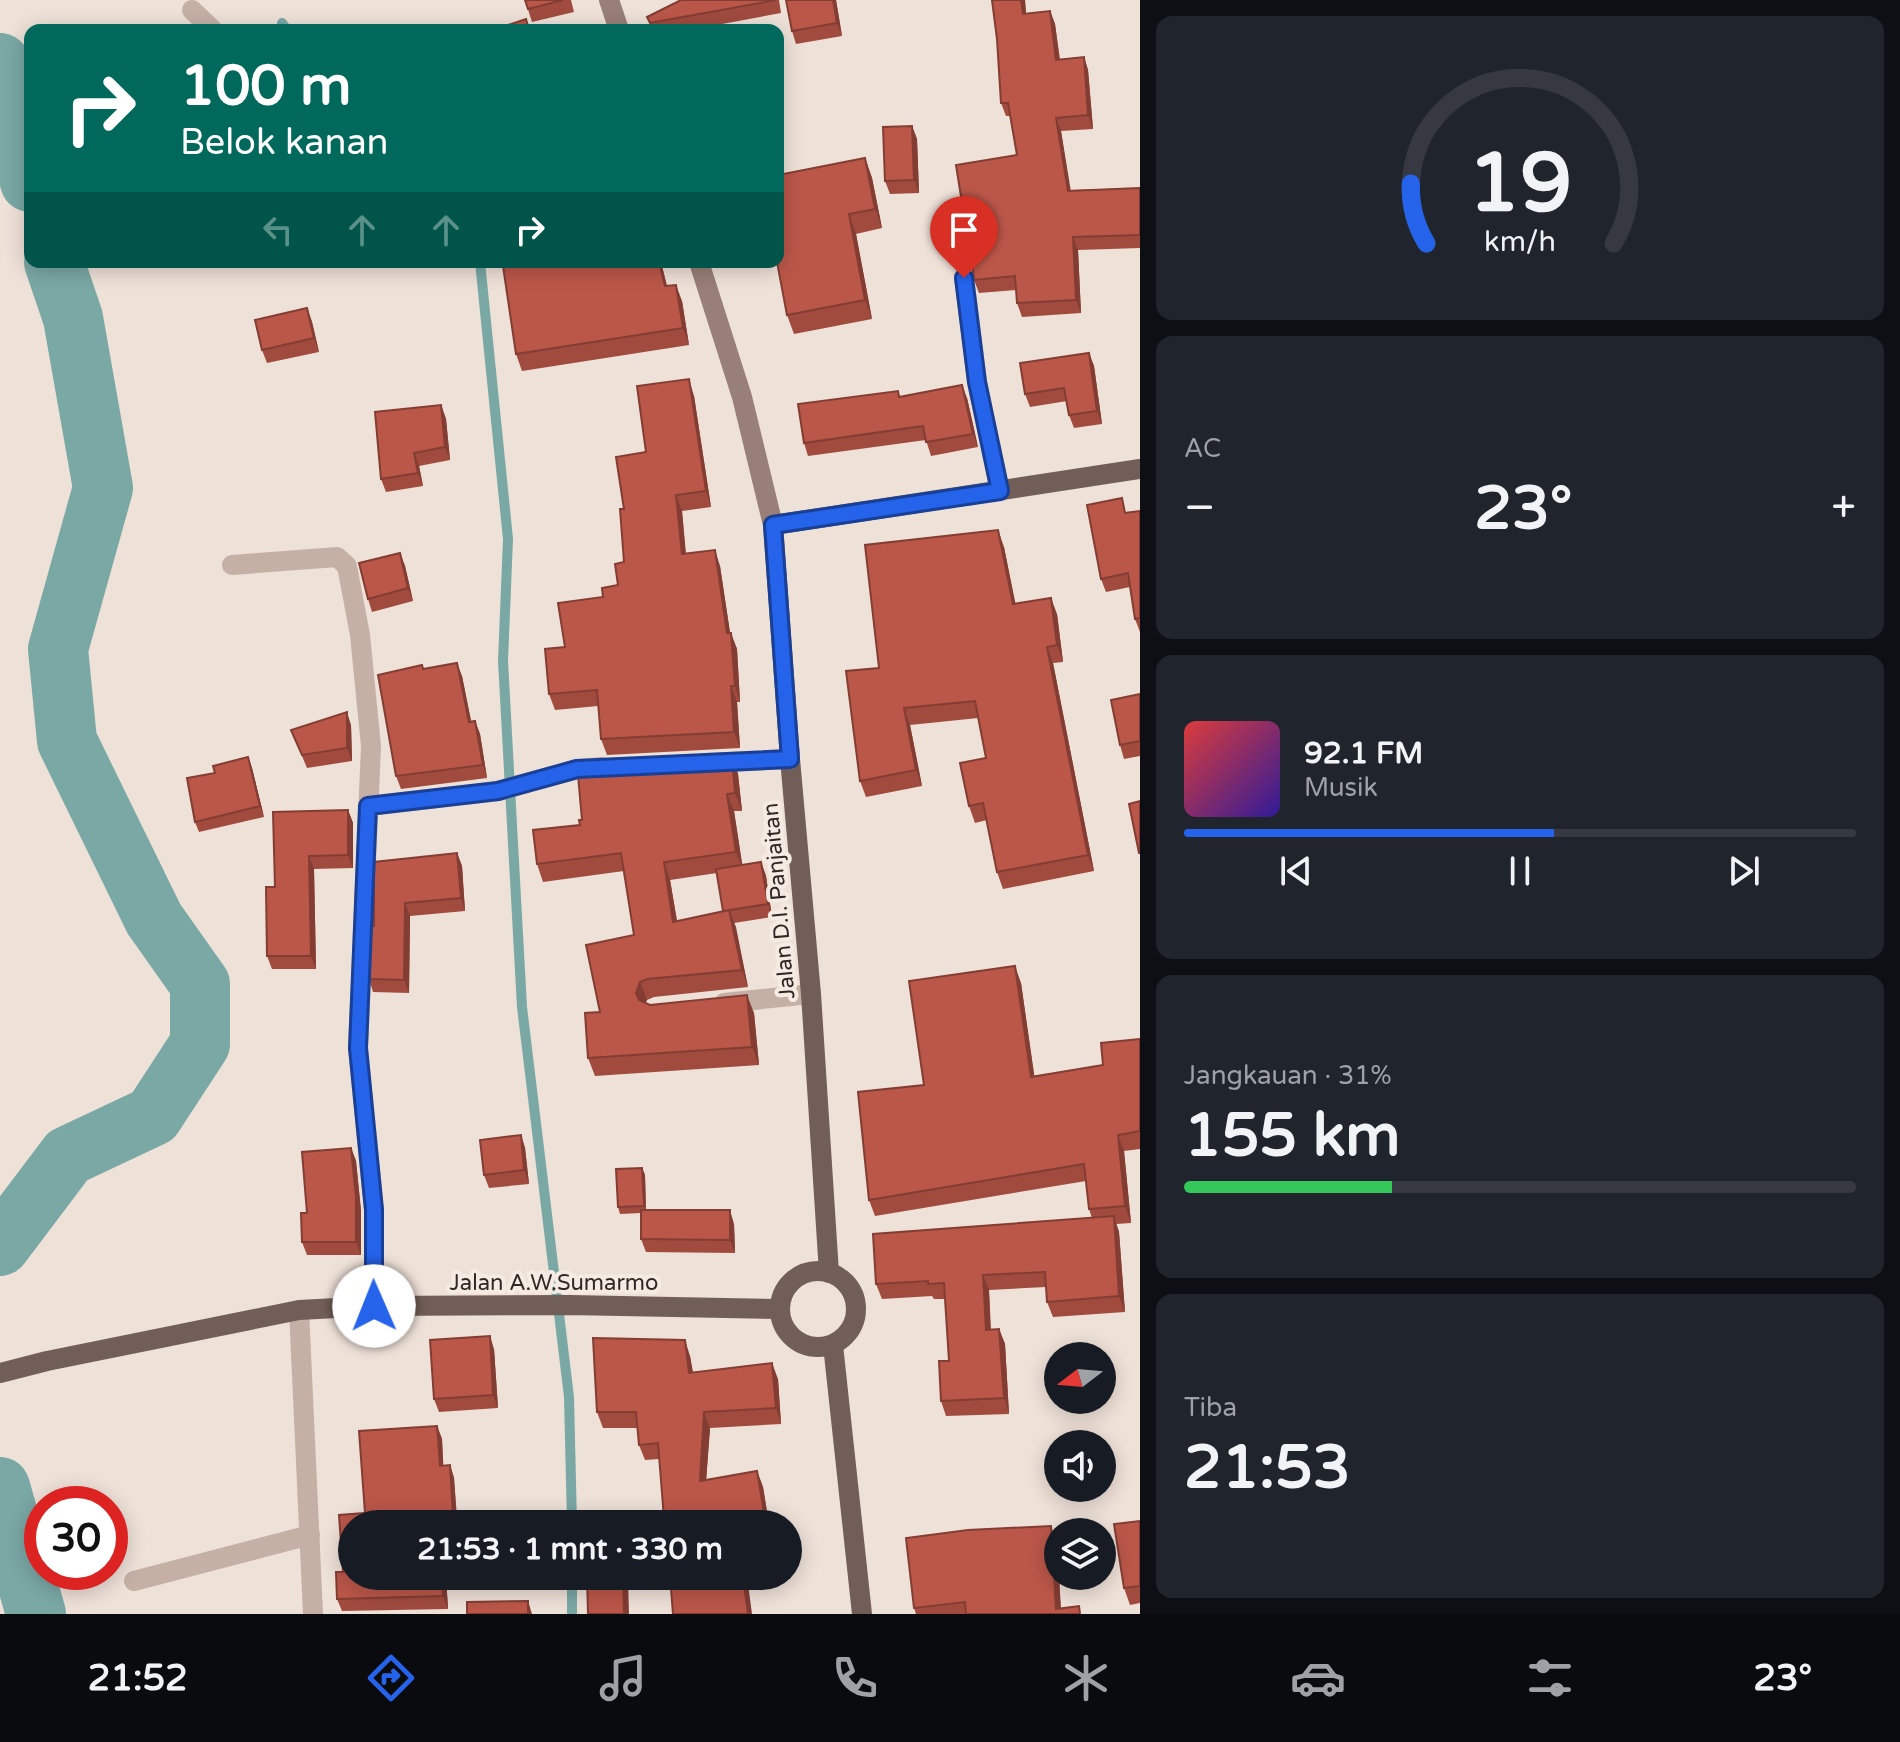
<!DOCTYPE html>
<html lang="id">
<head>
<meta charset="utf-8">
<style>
	body { margin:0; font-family:"Varela Round",sans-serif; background:#20242c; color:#f1f3f6; height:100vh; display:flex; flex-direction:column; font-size:30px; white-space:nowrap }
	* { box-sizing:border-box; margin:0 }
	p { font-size:26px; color:#9ea1a6 }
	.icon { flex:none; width:44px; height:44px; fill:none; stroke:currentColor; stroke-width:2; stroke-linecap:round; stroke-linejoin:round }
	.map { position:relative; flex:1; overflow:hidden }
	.side { display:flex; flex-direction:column; gap:16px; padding:16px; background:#0d0f14; width:760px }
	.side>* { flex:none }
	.guide { position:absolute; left:24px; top:24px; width:760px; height:244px; border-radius:16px; box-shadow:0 4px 20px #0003; background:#00695c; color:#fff; overflow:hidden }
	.needle { width:52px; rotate:254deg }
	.buttons { position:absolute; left:1044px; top:1342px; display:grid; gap:16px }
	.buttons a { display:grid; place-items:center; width:72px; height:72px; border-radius:50%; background:#171b24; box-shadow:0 4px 20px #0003; font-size:40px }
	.speed { position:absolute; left:24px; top:1486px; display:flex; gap:16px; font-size:40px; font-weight:700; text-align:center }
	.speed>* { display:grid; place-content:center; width:104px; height:104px; border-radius:50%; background:#171b24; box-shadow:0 4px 20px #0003; line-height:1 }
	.speed .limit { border:12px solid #d22; background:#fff; color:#111 }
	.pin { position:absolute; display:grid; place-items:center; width:68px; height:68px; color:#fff; margin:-82px -34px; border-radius:50% 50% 50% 0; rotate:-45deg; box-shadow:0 0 8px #0007 }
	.pin .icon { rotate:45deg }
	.me { position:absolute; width:88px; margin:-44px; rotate:359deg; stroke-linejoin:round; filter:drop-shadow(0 0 6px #0008) }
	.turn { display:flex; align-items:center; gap:28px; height:168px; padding:0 24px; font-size:36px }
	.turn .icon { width:104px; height:104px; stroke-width:2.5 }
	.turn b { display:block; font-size:56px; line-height:68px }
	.lanes { display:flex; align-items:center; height:76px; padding:0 24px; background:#0003; justify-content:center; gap:40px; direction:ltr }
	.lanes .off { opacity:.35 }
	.big { font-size:60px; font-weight:800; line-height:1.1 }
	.side .widget { flex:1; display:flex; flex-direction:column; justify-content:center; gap:12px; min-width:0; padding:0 28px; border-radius:16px; background:#20242c }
	.side .dial { align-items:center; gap:0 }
	.dial svg { height:208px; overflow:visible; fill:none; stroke:#363941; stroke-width:7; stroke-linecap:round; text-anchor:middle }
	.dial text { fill:#f1f3f6; stroke:none }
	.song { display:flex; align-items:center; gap:24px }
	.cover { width:96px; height:96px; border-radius:12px; background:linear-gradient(135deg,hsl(0 70% 55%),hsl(250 70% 35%)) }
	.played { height:8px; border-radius:4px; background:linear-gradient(90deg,#2563eb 55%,#363941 55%) }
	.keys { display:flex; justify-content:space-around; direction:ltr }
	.heat { display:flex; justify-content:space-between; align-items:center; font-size:44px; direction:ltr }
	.charge { height:12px; border-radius:6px; background:linear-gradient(90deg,#34c759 31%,#363941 0) }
	.trip { position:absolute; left:338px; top:1510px; width:464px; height:80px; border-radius:40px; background:#171b24; box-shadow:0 4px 20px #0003; font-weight:800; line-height:80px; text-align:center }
	.tabs { display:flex; height:128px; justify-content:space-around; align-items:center; background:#090b0e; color:#9ea1a6 }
	.tabs .icon { width:56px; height:56px }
	.tabs .current { color:#2563eb }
	.tabs b { font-size:36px; color:#f1f3f6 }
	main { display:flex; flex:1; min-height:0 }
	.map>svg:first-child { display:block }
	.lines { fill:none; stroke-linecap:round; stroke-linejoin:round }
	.stream { stroke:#7aa8a5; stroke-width:10 }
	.river { stroke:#7aa8a5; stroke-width:60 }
	.street { stroke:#c5b0a5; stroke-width:20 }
	.secondary { stroke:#987f77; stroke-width:20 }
	.primary { stroke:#725e58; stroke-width:20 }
	.wall { fill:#a14b3f; fill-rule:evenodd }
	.shaded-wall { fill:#833d33 }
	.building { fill:#bb5749; stroke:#833d33; stroke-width:2 }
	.route-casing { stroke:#184099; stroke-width:20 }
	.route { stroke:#2563eb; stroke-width:14 }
	.labels { text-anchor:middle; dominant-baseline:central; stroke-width:8; stroke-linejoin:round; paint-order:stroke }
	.street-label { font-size:22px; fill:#312826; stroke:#f6ebe3 }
</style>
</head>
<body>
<main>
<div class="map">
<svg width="1140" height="1614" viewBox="0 0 1140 1614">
	<rect width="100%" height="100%" fill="#eee1d8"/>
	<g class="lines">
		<g class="stream">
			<polyline points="282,23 287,30"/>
			<polyline points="480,262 508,539 503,661 522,1007 569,1397 572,1524"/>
			<polyline points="572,1614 572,1576"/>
		</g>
		<g class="river">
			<polyline points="0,63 30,182"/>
			<polyline points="0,1246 68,1156 153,1116 200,1044 200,984 154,919 67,741 58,649 103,488 73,318 54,262"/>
			<polyline points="0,1487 36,1614"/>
		</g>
		<g class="street">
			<polyline points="192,10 213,30"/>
			<polyline points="964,278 977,382 1000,491"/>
			<polyline points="232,565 337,557 347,566 360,635 371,746 358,1048 374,1210 374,1306"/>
			<polyline points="706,763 790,759"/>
			<polyline points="368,806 498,791 577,769 602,767"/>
			<polyline points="724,1003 811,994"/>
			<polyline points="299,1310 313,1614"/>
			<polyline points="134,1581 310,1535"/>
		</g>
		<g class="secondary">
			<polyline points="609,0 619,30"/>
			<polyline points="699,262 742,397 773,525"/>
		</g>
		<g class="primary">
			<circle cx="818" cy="1309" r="38"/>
			<polyline points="829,1273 811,994 790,759 773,525 1140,469"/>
			<polyline points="833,1345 862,1614"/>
			<polyline points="0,1373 47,1361 299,1310 374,1306 569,1305 779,1309"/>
		</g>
	</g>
	<g class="wall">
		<polygon points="525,0 571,0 574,12 532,22"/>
		<polygon points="681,0 779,0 781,13 690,30 652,30 647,17"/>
		<polygon points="786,0 836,0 842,36 796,44 792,31"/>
		<polygon points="992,0 1025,0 1026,14 1050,11 1055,24 1060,59 1084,57 1088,70 1093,129 1061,131 1070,190 1140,188 1140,248 1078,250 1081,313 1022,317 1017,303 1016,290 979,293 974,280 967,218 963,209 1017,155 1010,116 1006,116 1001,103 997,39"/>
		<polygon points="912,126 917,139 919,193 890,194 885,181"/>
		<polygon points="865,158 872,178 882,228 856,234 872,319 794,334 787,315 778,262 778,160 782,174"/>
		<polygon points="527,262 661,262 667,286 682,301 689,345 522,371 516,354"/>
		<polygon points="307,308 312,322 319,352 267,363 262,350"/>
		<polygon points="1089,353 1094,366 1102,424 1074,428 1069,415 1067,401 1030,407 1025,394"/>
		<polygon points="898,391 900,397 967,398 978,447 931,456 926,440 808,456 804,443"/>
		<polygon points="694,396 711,507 682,511 686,554 720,566 730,633 737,649 740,702 737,702 740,748 607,755 601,739 598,706 555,710 549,694 565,647 603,597 618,585 624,562 624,509 646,452"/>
		<polygon points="441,405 446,419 450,460 419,466 423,486 386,492 381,479"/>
		<polygon points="1140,511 1140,632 1135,619 1130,587 1106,592 1101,579 1127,512"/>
		<polygon points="1004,547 1015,604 1057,614 1063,662 1053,663 1094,871 1003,889 997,872 987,820 975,823 969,806 986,758 978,718 910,725 922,786 866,797 860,781 879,668"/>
		<polygon points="400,553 405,566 413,601 372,612 368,599"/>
		<polygon points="424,669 462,676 471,722 475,721 480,734 487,778 401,789 396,776"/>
		<polygon points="1140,694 1140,756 1124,759 1120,745"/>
		<polygon points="351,725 352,761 307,768 291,730"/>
		<polygon points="248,757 252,768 264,817 199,832 195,822 215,773"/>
		<path d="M732 757 738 774 742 811H734L742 865 761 862 766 876 772 917 734 923 748 987 654 997 647 1000 645 1003 650 1005 754 1013 759 1065 595 1076 588 1058 600 1012 634 935 624 871 543 882 537 864 580 825 582 820ZM717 873 723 911 677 921 670 880Z"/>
		<polygon points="348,810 353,823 353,868 314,869 316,969 272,969 267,956 275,887"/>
		<polygon points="457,853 462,866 465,911 410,916 409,993 373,992 369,979 374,926"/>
		<polygon points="1021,983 1034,1076 1103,1065 1140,1039 1140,1149 1124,1151 1131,1223 1116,1224 1119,1232 1125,1312 1053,1317 1047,1302 1046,1287 989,1290 991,1330 999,1329 1005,1344 1009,1414 946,1416 941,1401 949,1361 945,1299 934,1299 932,1296 882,1299 876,1284 1092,1218 1089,1209 1086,1181 875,1216 869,1200 924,1085"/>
		<polygon points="521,1135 525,1148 529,1184 489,1188 484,1175"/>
		<polygon points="351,1148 356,1161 361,1211 361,1255 307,1255 302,1242 307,1213"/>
		<polygon points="642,1168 645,1175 646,1210 734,1224 735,1253 646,1252 641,1239 641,1213 620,1214 618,1207"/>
		<polygon points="494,1349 498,1408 439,1412 434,1399"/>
		<polygon points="690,1356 693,1372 778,1379 781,1424 710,1428 706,1480 757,1471 763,1487 769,1524 667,1524 664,1518 659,1459 645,1460 639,1445 637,1428 603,1428 597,1412"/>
		<polygon points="437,1426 442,1439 443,1466 450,1465 454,1478 457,1517 474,1517 477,1524 352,1524 352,1576 446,1576 448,1609 342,1611 337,1599 336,1572 343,1572 339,1515 365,1513 359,1431"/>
		<polygon points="1140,1521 1140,1603 1130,1605 1124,1588"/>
		<polygon points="1057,1543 1061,1609 1081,1614 916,1614 914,1608"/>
	</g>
	<g class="shaded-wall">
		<polygon points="833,0 836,0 842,36 837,23"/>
		<polygon points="1021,0 1025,0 1027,27 1023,14"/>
		<polygon points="1050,11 1055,24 1061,73 1056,60"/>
		<polygon points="1084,57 1088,70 1093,129 1088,115"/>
		<polygon points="1056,118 1061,131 1073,204 1068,191"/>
		<polygon points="912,126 917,139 919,193 914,180"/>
		<polygon points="865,158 872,178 882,228 875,209"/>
		<polygon points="849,214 856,234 872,319 865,300"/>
		<polygon points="1073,237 1078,250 1081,313 1076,300"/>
		<polygon points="659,262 661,262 671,303 665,286"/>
		<polygon points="676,285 682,301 689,345 683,328"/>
		<polygon points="307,308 312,322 319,352 314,338"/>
		<polygon points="1089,353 1094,366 1102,424 1097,411"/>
		<polygon points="689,379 694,396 711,507 706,491"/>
		<polygon points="962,385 967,398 978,447 973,434"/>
		<polygon points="441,405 446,419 450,460 445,447"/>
		<polygon points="414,453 419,466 423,486 418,473"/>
		<polygon points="676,495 682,511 687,570 682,554"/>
		<polygon points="998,530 1004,547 1019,621 1013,604"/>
		<polygon points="715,550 720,566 731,639 731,633 737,649 740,702 735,686"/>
		<polygon points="400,553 405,566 413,601 408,588"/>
		<polygon points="1051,598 1057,614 1063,662 1057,645"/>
		<polygon points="1047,647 1053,663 1094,871 1088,855"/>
		<polygon points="457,663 462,676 474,735 469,722"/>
		<polygon points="731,686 737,702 740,748 734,732"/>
		<polygon points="904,708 910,725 922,786 916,770"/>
		<polygon points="347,712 351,725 352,761 347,748"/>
		<polygon points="475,721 480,734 487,778 483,765"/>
		<polygon points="248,757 252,768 264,817 260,806"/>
		<polygon points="732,757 738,774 742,811 735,793"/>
		<polygon points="727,794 734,811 743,869 736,852"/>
		<polygon points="348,810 353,823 353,868 348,855"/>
		<polygon points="457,853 462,866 465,911 461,898"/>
		<polygon points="309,856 314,869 316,969 311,956"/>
		<polygon points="664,862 670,880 680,939 673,922"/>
		<polygon points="761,862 766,876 772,917 768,904"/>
		<polygon points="405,903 410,916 409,993 404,980"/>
		<polygon points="729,910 736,927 748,987 742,970"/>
		<polygon points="1015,966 1021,983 1037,1094 1031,1077"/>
		<polygon points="640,982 647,1000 642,1011 636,993"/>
		<polygon points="747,995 754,1013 759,1065 752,1047"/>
		<polygon points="521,1135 525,1148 529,1184 524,1170"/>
		<polygon points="1118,1135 1124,1151 1131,1223 1125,1206"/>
		<polygon points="351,1148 356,1161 361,1211 361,1255 356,1242"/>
		<polygon points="642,1168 645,1175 646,1212 644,1206"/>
		<polygon points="730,1210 734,1224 735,1253 730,1240"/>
		<polygon points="1114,1216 1119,1232 1125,1312 1119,1296"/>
		<polygon points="983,1275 989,1290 991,1345 986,1330"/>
		<polygon points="999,1329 1005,1344 1009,1414 1004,1398"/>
		<polygon points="490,1336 494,1349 498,1408 493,1395"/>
		<polygon points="685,1340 690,1356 695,1388 689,1373"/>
		<polygon points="772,1363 778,1379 781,1424 776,1408"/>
		<polygon points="704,1412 710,1428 705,1496 700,1481"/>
		<polygon points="437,1426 442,1439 444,1478 440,1466"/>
		<polygon points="450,1465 454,1478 457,1524 453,1517"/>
		<polygon points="757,1471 763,1487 769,1524 767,1524 765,1519"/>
		<polygon points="1051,1526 1057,1543 1061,1614 1056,1609"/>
		<polygon points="442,1576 446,1576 448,1609 443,1596"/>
		<polygon points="623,1576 626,1576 628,1580 629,1614 624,1614"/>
		<polygon points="743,1576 747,1576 752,1614 748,1614"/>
		<polygon points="528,1601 532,1614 528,1614"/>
	</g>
	<g class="building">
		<polygon points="525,0 563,0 528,9"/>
		<polygon points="681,0 776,0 650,23 647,17"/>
		<polygon points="786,0 833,0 837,23 792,31"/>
		<polygon points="992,0 1021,0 1023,14 1050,11 1056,60 1084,57 1088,115 1056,118 1068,191 1140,188 1140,235 1073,237 1076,300 1017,303 1015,276 974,280 966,209 963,209 956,165 1017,155 1008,103 1001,103 997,39"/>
		<polygon points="526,19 529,30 493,30"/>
		<polygon points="912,126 914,180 885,181 883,127"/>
		<polygon points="865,158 875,209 849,214 865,300 787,315 777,262 778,175"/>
		<polygon points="527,262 659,262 665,286 676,285 683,328 516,354 503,266"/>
		<polygon points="307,308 314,338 262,350 255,320"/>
		<polygon points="1089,353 1097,411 1069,415 1064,388 1025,394 1020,363"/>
		<polygon points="689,379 706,491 676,495 682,554 715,550 727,633 731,633 735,686 731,686 734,732 601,739 597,690 549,694 545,649 565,647 558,603 603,597 602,588 618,585 615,564 624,562 620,509 624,509 616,457 646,452 637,386"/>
		<polygon points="962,385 973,434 926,442 923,426 804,443 798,404 898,391 899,397"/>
		<polygon points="441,405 445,447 414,453 418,473 381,479 375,412"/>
		<polygon points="1122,498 1125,513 1140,511 1140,618 1135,619 1128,573 1101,579 1087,505"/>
		<polygon points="998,530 1013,604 1051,598 1057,645 1047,647 1088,855 997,872 983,803 969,806 960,763 986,758 975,701 904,708 916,770 860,781 846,671 879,668 865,545"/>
		<polygon points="400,553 408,588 368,599 359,563"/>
		<polygon points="457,663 469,722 475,721 483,765 396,776 378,675 422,665 423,669"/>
		<polygon points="1140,694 1140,741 1120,745 1111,700"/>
		<polygon points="347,712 347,748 302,755 291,730"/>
		<polygon points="248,757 260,806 195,822 187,778 215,773 213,766"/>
		<polygon points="732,757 735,793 727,794 736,852 664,862 673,922 729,910 742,970 647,979 640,982 636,993 639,1000 650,1005 747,995 752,1047 588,1058 585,1013 600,1012 586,945 634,935 621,853 537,864 533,830 580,825 579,820 582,820 577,764"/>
		<polygon points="1140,801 1140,853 1139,853 1129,804"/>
		<polygon points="348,810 348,855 309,856 311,956 267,956 266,887 275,887 273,812"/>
		<polygon points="457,853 461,898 405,903 404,980 369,979 371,926 374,926 374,862"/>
		<polygon points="761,862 768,904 723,911 716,869"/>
		<polygon points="1015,966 1031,1077 1103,1065 1101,1043 1140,1039 1140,1131 1118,1135 1125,1206 1089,1209 1084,1164 869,1200 858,1092 924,1085 909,981"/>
		<polygon points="521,1135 524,1170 484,1175 480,1140"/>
		<polygon points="351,1148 356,1197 356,1242 302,1242 301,1213 307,1213 302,1152"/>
		<polygon points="642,1168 644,1206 618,1207 616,1169"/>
		<polygon points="641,1210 730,1210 730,1240 641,1239"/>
		<polygon points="1114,1216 1119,1296 1047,1302 1045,1272 983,1275 986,1330 999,1329 1004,1398 941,1401 939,1361 949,1361 944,1283 928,1284 928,1281 876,1284 873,1234"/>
		<polygon points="490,1336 493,1395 434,1399 430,1340"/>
		<polygon points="593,1338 685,1340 689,1373 772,1363 776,1408 704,1412 700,1481 757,1471 765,1519 737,1524 708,1524 706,1512 664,1518 658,1443 639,1445 636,1412 597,1412"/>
		<polygon points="437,1426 440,1466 450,1465 453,1517 474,1517 474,1524 352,1524 352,1576 442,1576 443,1596 337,1599 336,1572 343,1572 339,1515 365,1513 359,1431"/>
		<polygon points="1140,1521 1140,1586 1124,1588 1114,1524"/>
		<polygon points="1051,1526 1056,1609 1079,1606 1080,1614 966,1614 965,1602 914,1608 906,1538 968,1530"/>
		<polygon points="587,1576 623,1576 624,1614 588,1614"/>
		<polygon points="670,1576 743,1576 748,1614 673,1614"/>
		<polygon points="528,1601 528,1614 467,1614 467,1602"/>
	</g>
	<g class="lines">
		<defs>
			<polyline id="route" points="374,1306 374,1210 358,1048 368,806 498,791 577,769 790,759 773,525 1000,491 977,382 964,278"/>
		</defs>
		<use href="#route" class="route-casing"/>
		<use href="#route" class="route"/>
	</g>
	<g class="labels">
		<g class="street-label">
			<text transform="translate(779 901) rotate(-95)">Jalan D.I. Panjaitan</text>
			<text x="554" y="1283">Jalan A.W.Sumarmo</text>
		</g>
	</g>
</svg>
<div class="buttons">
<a><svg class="needle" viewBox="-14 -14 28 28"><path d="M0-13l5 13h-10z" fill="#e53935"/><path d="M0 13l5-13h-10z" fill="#9ea1a6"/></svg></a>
<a><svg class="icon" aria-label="sound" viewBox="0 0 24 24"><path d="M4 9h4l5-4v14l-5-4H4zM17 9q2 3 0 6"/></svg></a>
<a><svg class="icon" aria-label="layers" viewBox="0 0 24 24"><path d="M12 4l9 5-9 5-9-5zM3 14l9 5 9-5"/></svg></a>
</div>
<div class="speed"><div class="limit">30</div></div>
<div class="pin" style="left:964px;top:278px;background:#d93025"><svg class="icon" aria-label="arrive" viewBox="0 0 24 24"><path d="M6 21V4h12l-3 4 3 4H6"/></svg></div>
<svg class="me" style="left:374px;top:1306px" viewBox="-20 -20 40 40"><circle r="19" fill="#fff"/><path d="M0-13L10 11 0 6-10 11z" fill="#2563eb"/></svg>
<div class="trip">21:53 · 1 mnt · 330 m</div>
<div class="guide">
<div class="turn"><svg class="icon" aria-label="right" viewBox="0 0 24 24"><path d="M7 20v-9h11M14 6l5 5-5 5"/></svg><div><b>100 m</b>Belok kanan</div></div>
<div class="lanes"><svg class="icon off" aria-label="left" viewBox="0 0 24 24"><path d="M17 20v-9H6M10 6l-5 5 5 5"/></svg><svg class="icon off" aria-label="ahead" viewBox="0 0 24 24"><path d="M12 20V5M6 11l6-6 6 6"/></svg><svg class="icon off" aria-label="ahead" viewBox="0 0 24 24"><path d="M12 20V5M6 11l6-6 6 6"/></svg><svg class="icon" aria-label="right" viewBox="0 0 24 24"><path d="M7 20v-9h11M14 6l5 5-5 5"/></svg></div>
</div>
</div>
<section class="side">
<div class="widget dial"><svg viewBox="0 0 100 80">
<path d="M14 69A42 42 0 1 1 86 69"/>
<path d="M14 69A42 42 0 0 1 8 46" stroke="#2563eb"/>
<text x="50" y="56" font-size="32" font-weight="700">19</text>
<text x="50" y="72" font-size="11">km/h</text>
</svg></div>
<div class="widget"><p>AC</p>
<div class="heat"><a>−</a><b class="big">23°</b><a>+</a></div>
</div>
<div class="widget">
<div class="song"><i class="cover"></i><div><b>92.1 FM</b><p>Musik</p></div></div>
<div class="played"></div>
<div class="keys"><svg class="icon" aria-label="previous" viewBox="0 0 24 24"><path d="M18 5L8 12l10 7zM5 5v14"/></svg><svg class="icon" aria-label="pause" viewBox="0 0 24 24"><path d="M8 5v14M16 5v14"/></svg><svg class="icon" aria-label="next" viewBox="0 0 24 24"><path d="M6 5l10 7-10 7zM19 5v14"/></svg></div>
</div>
<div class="widget"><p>Jangkauan · 31%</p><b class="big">155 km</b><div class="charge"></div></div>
<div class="widget"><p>Tiba</p><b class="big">21:53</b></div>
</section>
</main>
<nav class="tabs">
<b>21:52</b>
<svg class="icon current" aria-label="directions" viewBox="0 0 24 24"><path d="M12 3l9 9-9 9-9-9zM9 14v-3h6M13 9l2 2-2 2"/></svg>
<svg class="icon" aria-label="music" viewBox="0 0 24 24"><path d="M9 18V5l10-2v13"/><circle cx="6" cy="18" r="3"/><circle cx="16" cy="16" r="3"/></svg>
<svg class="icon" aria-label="phone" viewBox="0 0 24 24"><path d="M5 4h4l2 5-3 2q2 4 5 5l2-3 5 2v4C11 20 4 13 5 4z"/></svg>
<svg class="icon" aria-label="climate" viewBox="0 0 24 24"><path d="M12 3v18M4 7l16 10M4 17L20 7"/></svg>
<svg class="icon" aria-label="car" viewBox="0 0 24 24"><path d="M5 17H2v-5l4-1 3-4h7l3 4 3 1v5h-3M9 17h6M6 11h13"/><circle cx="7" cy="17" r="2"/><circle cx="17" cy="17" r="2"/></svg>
<svg class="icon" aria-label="filters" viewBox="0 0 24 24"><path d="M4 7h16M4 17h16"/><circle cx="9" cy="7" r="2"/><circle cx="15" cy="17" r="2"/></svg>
<b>23°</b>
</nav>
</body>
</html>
